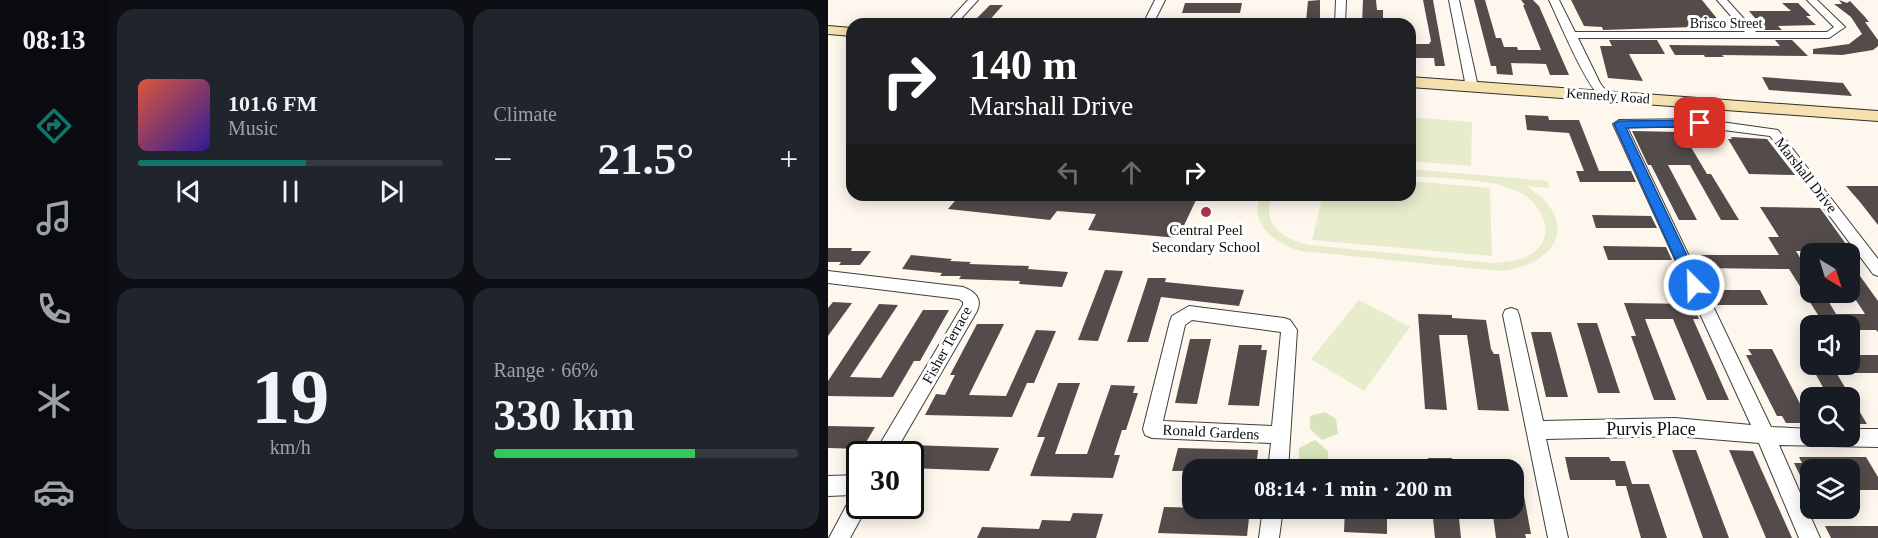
<!DOCTYPE html>
<html lang="en">
<head>
<meta charset="utf-8">
<style>
	body { margin:0; font-family:Georgia,serif; background:#20242c; color:#f1f3f6; height:100vh; display:flex; flex-direction:column; font-size:22px; white-space:nowrap }
	* { box-sizing:border-box; margin:0 }
	p { font-size:20px; color:#9ea1a6 }
	.icon { flex:none; width:33px; height:33px; fill:none; stroke:currentColor; stroke-width:2; stroke-linecap:round; stroke-linejoin:round }
	.map { position:relative; flex:1; overflow:hidden }
	.panel { display:flex; flex-direction:column; gap:9px; padding:9px; background:#0d0f14; width:720px }
	.panel>* { flex:none }
	.guide { position:absolute; left:18px; top:18px; width:570px; height:183px; border-radius:18px; box-shadow:0 3px 15px #0003; background:#202124; color:#fff; overflow:hidden }
	.needle { width:39px; rotate:142deg }
	.tools { position:absolute; left:972px; top:243px; display:grid; gap:12px }
	.tools a { display:grid; place-items:center; width:60px; height:60px; border-radius:12px; background:#171b24; box-shadow:0 3px 15px #0003; font-size:30px }
	.speed { position:absolute; left:18px; top:441px; display:flex; gap:12px; font-size:30px; font-weight:700; text-align:center }
	.speed>* { display:grid; place-content:center; width:78px; height:78px; border-radius:50%; background:#171b24; box-shadow:0 3px 15px #0003; line-height:1 }
	.speed .limit { border:3px solid #111; border-radius:9px; background:#fff; color:#111 }
	.pin { position:absolute; display:grid; place-items:center; width:51px; height:51px; color:#fff; margin:-26px; border-radius:12px; box-shadow:0 3px 9px #0006 }
	.me { position:absolute; width:66px; margin:-33px; rotate:337deg; stroke-linejoin:round; filter:drop-shadow(0 0 4px #0008) }
	.turn { display:flex; align-items:center; gap:21px; height:126px; padding:0 24px; font-size:27px }
	.turn .icon { width:78px; height:78px; stroke-width:2.5 }
	.turn b { display:block; font-size:42px; line-height:51px }
	.lanes { display:flex; align-items:center; height:57px; padding:0 24px; background:#0003; justify-content:center; gap:30px; direction:ltr }
	.lanes .off { opacity:.35 }
	.big { font-size:45px; font-weight:700; line-height:1.1 }
	.panel .tile { flex:1; display:flex; flex-direction:column; justify-content:center; gap:9px; min-width:0; padding:0 21px; border-radius:18px; background:#20242c }
	.panel .dial { align-items:center; gap:0 }
	.dial b { font-size:78px; line-height:1 }
	.song { display:flex; align-items:center; gap:18px }
	.cover { width:72px; height:72px; border-radius:9px; background:linear-gradient(135deg,hsl(10 70% 55%),hsl(250 70% 35%)) }
	.played { height:6px; border-radius:3px; background:linear-gradient(90deg,#0f766e 55%,#363941 55%) }
	.keys { display:flex; justify-content:space-around; direction:ltr }
	.heat { display:flex; justify-content:space-between; align-items:center; font-size:33px; direction:ltr }
	.charge { height:9px; border-radius:4px; background:linear-gradient(90deg,#34c759 66%,#363941 0) }
	.panel .tiles { flex:1; display:grid; gap:9px; grid-template-columns:repeat(2,1fr) }
	.trip { position:absolute; left:354px; top:459px; width:342px; height:60px; border-radius:18px; background:#171b24; box-shadow:0 3px 15px #0003; font-weight:700; line-height:60px; text-align:center }
	main { display:flex; flex:1; min-height:0 }
	.menu { display:flex; flex-direction:column; width:108px; justify-content:space-around; align-items:center; background:#090b0e; color:#9ea1a6 }
	.menu .icon { width:42px; height:42px }
	.menu .on { color:#0f766e }
	.menu b { font-size:27px; color:#f1f3f6 }
	.map>svg:first-child { display:block }
	.green { fill:#d7e4bb }
	.pitch { fill:#e7eccc }
	.building { fill:#544c4a }
	.lines { fill:none; stroke-linecap:round; stroke-linejoin:round }
	.street-casing { stroke:#3f3f3f; stroke-width:2 }
	.secondary-casing { stroke:#2e2e2e; stroke-width:2 }
	.street { fill:#fff; fill-rule:evenodd }
	.secondary { fill:#f6e2b0; fill-rule:evenodd }
	.route { fill:#1a73e8; stroke:#114b97; stroke-width:1.5 }
	.poi-dot { fill:#ad344f; stroke:#fff; stroke-width:2 }
	.labels { text-anchor:middle; dominant-baseline:central; stroke-width:6; stroke-linejoin:round; paint-order:stroke }
	.far-street-label { font-size:14px; fill:#0c0c0c; stroke:#fff }
	.street-label { font-size:15px; fill:#0c0c0c; stroke:#fff }
	.poi-label { font-size:15px; fill:#0c0c0c; stroke:#fff }
	.near-street-label { font-size:18px; fill:#0c0c0c; stroke:#fff }
</style>
</head>
<body>
<main>
<nav class="menu">
<b>08:13</b>
<svg class="icon on" aria-label="directions" viewBox="0 0 24 24"><path d="M12 3l9 9-9 9-9-9zM9 14v-3h6M13 9l2 2-2 2"/></svg>
<svg class="icon" aria-label="music" viewBox="0 0 24 24"><path d="M9 18V5l10-2v13"/><circle cx="6" cy="18" r="3"/><circle cx="16" cy="16" r="3"/></svg>
<svg class="icon" aria-label="phone" viewBox="0 0 24 24"><path d="M5 4h4l2 5-3 2q2 4 5 5l2-3 5 2v4C11 20 4 13 5 4z"/></svg>
<svg class="icon" aria-label="climate" viewBox="0 0 24 24"><path d="M12 3v18M4 7l16 10M4 17L20 7"/></svg>
<svg class="icon" aria-label="car" viewBox="0 0 24 24"><path d="M5 17H2v-5l4-1 3-4h7l3 4 3 1v5h-3M9 17h6M6 11h13"/><circle cx="7" cy="17" r="2"/><circle cx="17" cy="17" r="2"/></svg>
</nav>
<section class="panel">
<div class="tiles">
<div class="tile">
<div class="song"><i class="cover"></i><div><b>101.6 FM</b><p>Music</p></div></div>
<div class="played"></div>
<div class="keys"><svg class="icon" aria-label="previous" viewBox="0 0 24 24"><path d="M18 5L8 12l10 7zM5 5v14"/></svg><svg class="icon" aria-label="pause" viewBox="0 0 24 24"><path d="M8 5v14M16 5v14"/></svg><svg class="icon" aria-label="next" viewBox="0 0 24 24"><path d="M6 5l10 7-10 7zM19 5v14"/></svg></div>
</div>
<div class="tile"><p>Climate</p>
<div class="heat"><a>−</a><b class="big">21.5°</b><a>+</a></div>
</div>
<div class="tile dial"><b>19</b><p>km/h</p></div>
<div class="tile"><p>Range · 66%</p><b class="big">330 km</b><div class="charge"></div></div>
</div>
</section>
<div class="map">
<svg width="1050" height="538" viewBox="0 0 1050 538">
	<rect width="100%" height="100%" fill="#fdf7ee"/>
	<g class="green">
		<polygon points="497,412 508,419 510,434 494,440 482,429 482,416"/>
		<path d="M487 440 500 451 499 466C488 471 480 471 471 464V448Z"/>
	</g>
	<g class="pitch">
		<polygon points="582,117 644,122 643,166 582,161"/>
		<path d="M582 169 720 181 721 188 698 186C704 191 712 195 717 201 751 240 709 269 671 271L473 251C449 245 419 223 433 195H444C432 225 455 239 481 245L664 263C676 262 688 262 700 256 731 240 716 204 691 192 662 177 614 179 582 176Z"/>
		<polygon points="582,181 662,188 664,256 484,240 495,195 582,195"/>
		<polygon points="531,300 582,327 536,391 483,359"/>
	</g>
	<g class="building">
		<polygon points="492,0 492,21 478,21 480,1"/>
		<polygon points="535,0 548,0 549,10 555,10 555,22 534,24"/>
		<polygon points="595,0 605,0 617,66 607,66 606,58 588,58 587,44 601,44 603,41"/>
		<polygon points="646,0 657,0 668,38 673,38 676,47 689,47 690,50 713,50 695,5 697,5 693,0 705,0 711,6 741,75 722,75 718,64 683,63 685,75 669,74 668,66 663,66"/>
		<polygon points="743,0 874,0 895,26 775,30 774,27 756,26"/>
		<polygon points="1011,0 1019,3 1022,1 1037,17 1041,22 1037,22 1050,40 1050,46 1045,50 1014,55 985,54 985,49 1021,44 1034,34 1023,17 1006,4 1014,4"/>
		<polygon points="357,3 414,3 412,13 354,13"/>
		<polygon points="954,3 970,3 983,16 978,16 988,25 950,26 954,30 937,30 921,11 963,11"/>
		<polygon points="162,5 175,5 158,24 143,24"/>
		<polygon points="781,40 829,40 837,54 801,54 815,81 780,78 772,46 784,46"/>
		<polygon points="947,40 964,40 980,56 894,55 896,57 877,57 876,55 847,55 841,45 952,46"/>
		<polygon points="934,77 1015,83 1024,96 941,90"/>
		<polygon points="697,115 720,116 721,120 751,120 771,171 803,171 808,182 752,182 748,171 756,171 741,133 699,130"/>
		<polygon points="804,131 854,132 879,174 883,174 911,220 893,220 862,165 840,165 869,220 851,220 823,165 820,165"/>
		<polygon points="903,137 939,139 967,175 921,174 900,139 904,139"/>
		<polygon points="1018,186 1050,186 1050,225 1032,202"/>
		<polygon points="132,195 344,195 369,198 350,238 260,230 268,214 229,211 222,220 120,209"/>
		<polygon points="932,207 992,208 1023,251 968,251 982,274 982,292 995,292 1008,314 1037,314 1022,291 1022,262 1050,301 1050,332 1048,330 1022,330 1022,326 997,326 961,269 871,268 864,255 951,255 940,237 951,237"/>
		<polygon points="764,215 823,216 829,228 768,228"/>
		<polygon points="775,246 838,247 844,260 780,260"/>
		<polygon points="0,248 24,248 23,251 43,251 32,265 11,265 13,262 0,262"/>
		<polygon points="83,255 124,259 122,261 143,262 141,264 201,266 200,269 240,272 234,287 191,284 192,281 131,279 133,276 112,276 114,273 74,269"/>
		<polygon points="277,270 295,271 270,341 250,340"/>
		<polygon points="320,278 338,278 337,282 416,290 411,306 333,297 320,342 299,342"/>
		<polygon points="881,290 932,290 940,305 888,305"/>
		<polygon points="5,302 24,303 0,336 0,308"/>
		<polygon points="796,303 864,304 871,319 865,319 901,400 879,400 845,319 817,319 848,400 826,400 803,336 808,336"/>
		<polygon points="51,304 70,305 22,377 53,378 95,310 121,310 92,361 86,361 65,397 0,396 0,381"/>
		<polygon points="590,314 624,315 624,318 658,320 663,349 666,354 671,354 681,411 650,410 639,335 611,335 619,410 597,409"/>
		<polygon points="749,323 769,323 792,393 770,393"/>
		<polygon points="149,324 176,324 141,395 178,396 208,330 228,331 206,383 199,383 184,417 97,415 108,394 117,395 127,375 122,375"/>
		<polygon points="703,332 723,332 740,397 718,397"/>
		<polygon points="362,339 383,339 369,404 347,403"/>
		<polygon points="411,345 434,345 433,350 439,350 431,406 400,405"/>
		<polygon points="920,349 944,349 982,423 958,423 954,416 949,416 918,355 924,355"/>
		<rect x="1022" y="355" width="28" height="18"/>
		<polygon points="982,364 1003,364 1039,424 1022,424 1022,398 1001,398"/>
		<polygon points="230,383 252,383 227,454 259,454 283,385 307,386 305,393 310,393 298,430 294,430 286,455 292,455 285,478 202,476 217,437 209,437"/>
		<polygon points="0,426 47,427 34,449 0,448"/>
		<polygon points="82,445 171,448 161,471 82,468"/>
		<polygon points="350,448 430,450 428,470 344,471"/>
		<polygon points="844,450 868,450 901,538 875,538"/>
		<polygon points="901,450 925,451 964,538 938,538"/>
		<polygon points="737,457 781,457 783,461 797,461 804,484 821,484 839,538 813,538 798,486 788,486 787,480 742,480"/>
		<polygon points="971,457 1038,457 1050,477 1050,490 1022,490 1022,470 982,470 982,496 966,463 974,463"/>
		<polygon points="600,458 624,458 625,470 601,470"/>
		<polygon points="686,469 691,469 703,534 697,534 698,538 668,538 664,508 686,508"/>
		<polygon points="336,507 422,509 419,536 330,533"/>
		<polygon points="517,508 559,508 559,534 516,532"/>
		<polygon points="604,508 630,508 633,538 607,538"/>
		<polygon points="245,513 275,514 268,538 149,538 154,527 211,529 214,520 242,521"/>
		<polygon points="997,526 1050,526 1050,538 1003,538"/>
	</g>
	<g class="lines">
		<defs>
			<g id="street">
				<polygon points="140,0 150,0 128,24 118,24"/>
				<polygon points="327,0 337,0 325,24 315,24"/>
				<polygon points="508,0 518,0 517,24 507,24"/>
				<polygon points="621,0 631,0 650,87 648,89 640,89 638,87"/>
				<path d="M721 0H731L747 32H917L889 0H899L928 32H999L1006 27 979 0H989L1017 27 1001 38H750L772 83 782 96 776 99C761 94 730 18 721 0Z"/>
				<polygon points="872,119 950,130 1050,259 1050,276 1045,274 942,136 872,127 799,127 943,427 982,429 982,436 1022,436 1022,429 1050,429 1050,447 951,445 992,538 971,538 931,443 847,436 718,439 740,538 720,538 675,315 677,310 683,308 689,310 691,315 715,421 847,418 923,425 785,124 791,120"/>
				<path d="M0 271 135 287C146 291 155 298 149 311L66 454H46L135 305V302L131 299 0 283Z"/>
				<path d="M361 306 456 318 462 320 469 330 460 470H440L443 443 324 438 317 435 315 429 342 321 344 316ZM364 320 453 332 444 426 335 421 357 325Z"/>
				<polygon points="32,475 32,506 39,507 22,538 1,538 24,495 0,496 0,476"/>
				<polygon points="435,508 455,508 451,538 431,538"/>
			</g>
			<g id="secondary">
				<polygon points="0,26 24,28 24,36 0,34"/>
				<polygon points="582,77 1050,111 1050,121 582,87"/>
			</g>
		</defs>
		<use href="#street" class="street-casing"/>
		<use href="#secondary" class="secondary-casing"/>
		<use href="#street" class="street"/>
		<use href="#secondary" class="secondary"/>
	</g>
	<polygon class="route" points="872,120 876,121 876,126 798,128 873,285 866,290 859,285 786,124 791,121"/>
	<circle class="poi-dot" cx="378" cy="212" r="6"/>
	<g class="labels">
		<g class="far-street-label">
			<text x="898" y="23">Brisco Street</text>
			<text transform="translate(780 96) rotate(4)">Kennedy Road</text>
		</g>
		<g class="street-label">
			<text transform="translate(978 175) rotate(52)">Marshall Drive</text>
			<text transform="translate(119 345) rotate(-61)">Fisher Terrace</text>
			<text transform="translate(383 432) rotate(3)">Ronald Gardens</text>
		</g>
		<g class="poi-label">
			<text x="378" y="230">Central Peel<tspan x="378" dy="17">Secondary School</tspan></text>
		</g>
		<g class="near-street-label">
			<text x="823" y="429">Purvis Place</text>
		</g>
	</g>
</svg>
<div class="tools">
<a><svg class="needle" viewBox="-14 -14 28 28"><path d="M0-13l5 13h-10z" fill="#e53935"/><path d="M0 13l5-13h-10z" fill="#9ea1a6"/></svg></a>
<a><svg class="icon" aria-label="sound" viewBox="0 0 24 24"><path d="M4 9h4l5-4v14l-5-4H4zM17 9q2 3 0 6"/></svg></a>
<a><svg class="icon" aria-label="search" viewBox="0 0 24 24"><circle cx="10" cy="10" r="6"/><path d="M15 15l6 6"/></svg></a>
<a><svg class="icon" aria-label="layers" viewBox="0 0 24 24"><path d="M12 4l9 5-9 5-9-5zM3 14l9 5 9-5"/></svg></a>
</div>
<div class="speed"><div class="limit">30</div></div>
<div class="pin" style="left:872px;top:123px;background:#d93025"><svg class="icon" aria-label="arrive" viewBox="0 0 24 24"><path d="M6 21V4h12l-3 4 3 4H6"/></svg></div>
<svg class="me" style="left:866px;top:285px" viewBox="-20 -20 40 40"><circle r="17" fill="#1a73e8" stroke="#fff" stroke-width="3"/><path d="M0-11L8 9 0 5-8 9z" fill="#fff"/></svg>
<div class="trip">08:14 · 1 min · 200 m</div>
<div class="guide">
<div class="turn"><svg class="icon" aria-label="right" viewBox="0 0 24 24"><path d="M7 20v-9h11M14 6l5 5-5 5"/></svg><div><b>140 m</b>Marshall Drive</div></div>
<div class="lanes"><svg class="icon off" aria-label="left" viewBox="0 0 24 24"><path d="M17 20v-9H6M10 6l-5 5 5 5"/></svg><svg class="icon off" aria-label="ahead" viewBox="0 0 24 24"><path d="M12 20V5M6 11l6-6 6 6"/></svg><svg class="icon" aria-label="right" viewBox="0 0 24 24"><path d="M7 20v-9h11M14 6l5 5-5 5"/></svg></div>
</div>
</div>
</main>
</body>
</html>
